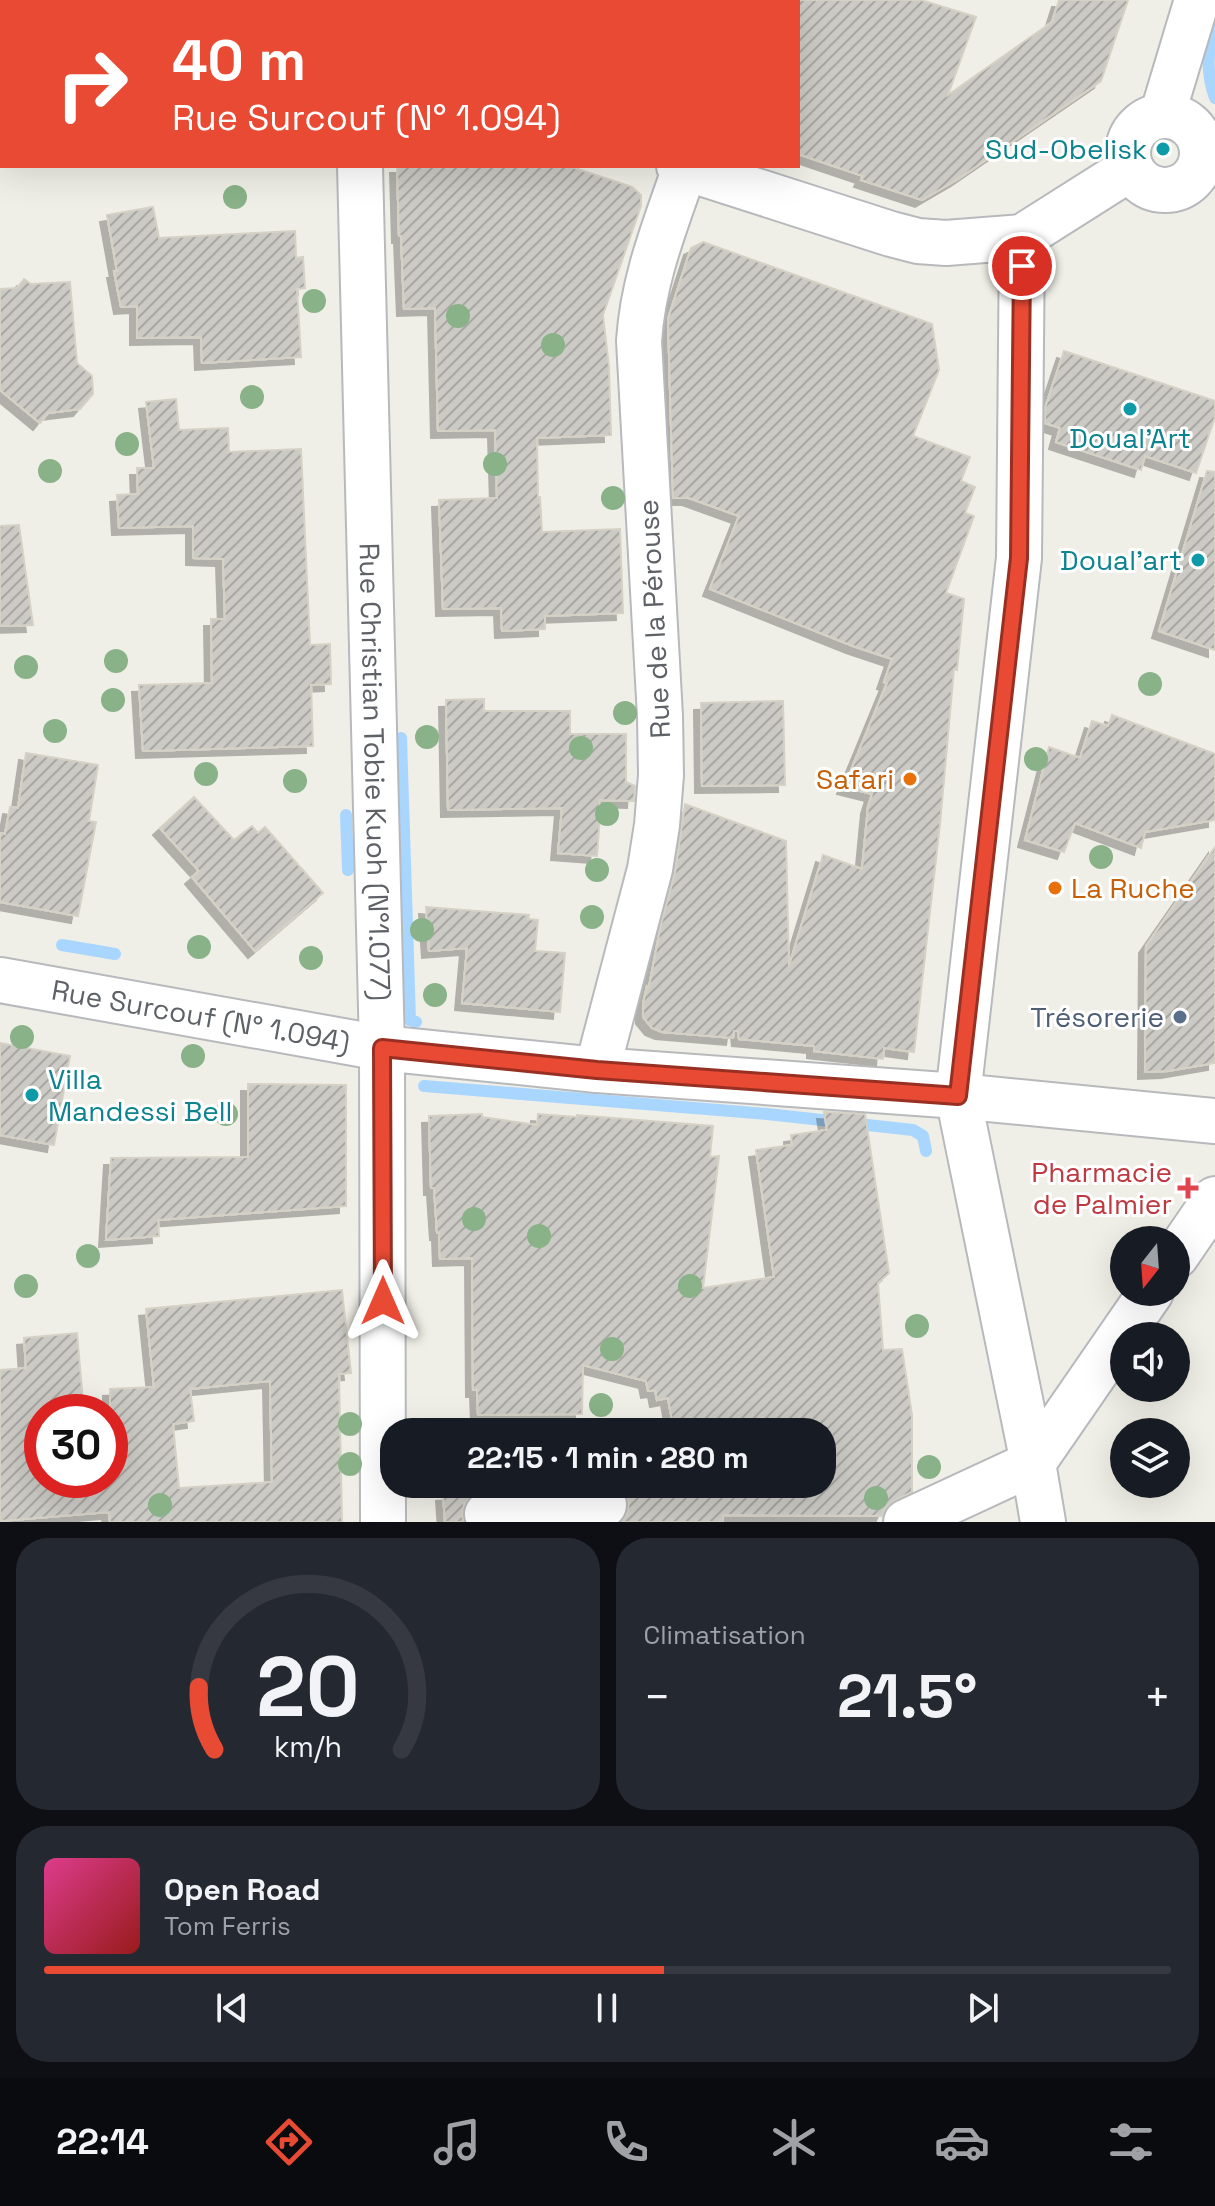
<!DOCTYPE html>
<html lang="fr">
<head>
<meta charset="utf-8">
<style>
	body { margin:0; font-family:"Space Grotesk",sans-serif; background:#242831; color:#f1f3f6; height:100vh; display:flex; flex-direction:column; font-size:30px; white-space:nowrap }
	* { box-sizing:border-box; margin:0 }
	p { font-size:26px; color:#9ea1a6 }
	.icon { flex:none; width:44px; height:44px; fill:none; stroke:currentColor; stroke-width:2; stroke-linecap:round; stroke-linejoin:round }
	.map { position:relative; height:1522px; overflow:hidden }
	.drawer { display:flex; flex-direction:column; gap:16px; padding:16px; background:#0d0f14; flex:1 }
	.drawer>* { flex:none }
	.guide { position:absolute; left:0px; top:0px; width:800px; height:168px; box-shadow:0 8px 32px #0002; background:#e94a34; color:#fff; overflow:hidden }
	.needle { width:52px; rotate:197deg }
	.tools { position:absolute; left:1110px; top:1226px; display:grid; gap:16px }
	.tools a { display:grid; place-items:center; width:80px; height:80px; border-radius:50%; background:#171b24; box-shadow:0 8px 32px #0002; font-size:40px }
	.speed { position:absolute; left:24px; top:1394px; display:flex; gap:16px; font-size:40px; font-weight:700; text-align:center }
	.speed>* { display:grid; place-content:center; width:104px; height:104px; border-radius:50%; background:#171b24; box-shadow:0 8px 32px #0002; line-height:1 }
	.speed .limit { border:12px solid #d22; background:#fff; color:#111 }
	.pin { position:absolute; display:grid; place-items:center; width:68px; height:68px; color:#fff; margin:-34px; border:4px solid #fff; border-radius:50%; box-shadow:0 2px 8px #0007 }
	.me { position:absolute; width:88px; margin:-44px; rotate:0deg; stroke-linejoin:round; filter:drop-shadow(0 0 6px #0008) }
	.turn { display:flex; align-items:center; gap:28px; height:168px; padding:0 40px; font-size:36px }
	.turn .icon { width:104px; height:104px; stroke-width:2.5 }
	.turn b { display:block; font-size:56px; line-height:68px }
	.big { font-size:60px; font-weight:700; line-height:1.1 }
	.drawer .widget { flex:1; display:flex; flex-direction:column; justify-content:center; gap:12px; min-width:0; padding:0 28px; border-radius:32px; background:#242831 }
	.drawer .dial { align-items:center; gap:0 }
	.dial svg { height:208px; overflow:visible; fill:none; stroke:#363941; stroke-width:7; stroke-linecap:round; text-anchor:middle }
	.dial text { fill:#f1f3f6; stroke:none }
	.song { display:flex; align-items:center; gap:24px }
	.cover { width:96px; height:96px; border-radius:12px; background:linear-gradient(135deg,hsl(330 70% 55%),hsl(0 70% 35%)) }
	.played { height:8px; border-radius:4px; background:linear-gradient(90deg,#e94a34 55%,#363941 55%) }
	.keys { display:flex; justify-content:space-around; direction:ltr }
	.heat { display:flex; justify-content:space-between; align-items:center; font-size:44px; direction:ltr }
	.drawer .tiles { flex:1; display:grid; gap:16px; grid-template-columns:1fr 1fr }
	.widget:last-child { grid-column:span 2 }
	.trip { position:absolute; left:380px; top:1418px; width:456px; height:80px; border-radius:32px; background:#171b24; box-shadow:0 8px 32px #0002; font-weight:700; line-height:80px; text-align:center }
	.dock { display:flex; height:128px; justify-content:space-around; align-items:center; background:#090b0e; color:#9ea1a6 }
	.dock .icon { width:56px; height:56px }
	.dock .selected { color:#e94a34 }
	.dock b { font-size:36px; color:#f1f3f6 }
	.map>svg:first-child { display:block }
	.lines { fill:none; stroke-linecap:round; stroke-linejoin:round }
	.stream { stroke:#a9d6ff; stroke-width:12 }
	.building { fill:url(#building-hatch); stroke:#d5d1c5; stroke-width:2; fill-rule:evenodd; filter:url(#shadow) }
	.minor-casing { stroke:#b7b9bd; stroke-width:48 }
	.minor { stroke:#fff; stroke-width:44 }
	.tree { fill:#89b288 }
	.route-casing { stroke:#973022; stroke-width:20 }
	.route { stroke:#e94a34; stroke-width:14 }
	.culture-dot { fill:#0f9aa8; stroke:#fff; stroke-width:3 }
	.food-dot { fill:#e8710a; stroke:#fff; stroke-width:3 }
	.service-dot { fill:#5c6f8a; stroke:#fff; stroke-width:3 }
	.health-dot { fill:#e0444e; stroke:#fff; stroke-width:3 }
	.labels { text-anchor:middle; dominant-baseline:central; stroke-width:6; stroke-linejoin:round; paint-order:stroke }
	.culture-label { font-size:28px; fill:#0d838f; stroke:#fff; text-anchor:end }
	.street-label { font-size:28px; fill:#5e6267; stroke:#fff }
	.food-label { font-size:28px; fill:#c56008; stroke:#fff; text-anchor:end }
	.service-label { font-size:28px; fill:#4e5e75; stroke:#fff; text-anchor:end }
	.health-label { font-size:28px; fill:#be3a42; stroke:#fff; text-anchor:end }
</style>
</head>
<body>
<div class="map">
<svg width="1215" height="1522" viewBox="0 0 1215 1522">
	<defs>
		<pattern id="building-hatch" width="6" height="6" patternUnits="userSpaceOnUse" patternTransform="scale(2)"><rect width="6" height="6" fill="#cccac4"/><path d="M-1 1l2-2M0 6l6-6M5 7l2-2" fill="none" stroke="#a9a7a3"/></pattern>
		<filter id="shadow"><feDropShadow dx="-7" dy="7" stdDeviation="0" flood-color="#0004"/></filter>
	</defs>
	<rect width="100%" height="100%" fill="#f0efe7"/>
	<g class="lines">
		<g class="stream">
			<path d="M1215 27C1207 52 1206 73 1215 98"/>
			<polyline points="401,738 410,1020 416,1022"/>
			<polyline points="346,815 348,870"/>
			<polyline points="62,945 115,954"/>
			<polyline points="424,1086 767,1114 913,1130 923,1136 926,1151"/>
		</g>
	</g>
	<g class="building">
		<polygon points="798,0 921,0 976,17 948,95 1052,22 1059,0 1128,0 1101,81 958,179 922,200 861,180 863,176 798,154"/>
		<polygon points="397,166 569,166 632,187 641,195 641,206 603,315 609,367 611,435 537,438 538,497 540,497 542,532 620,529 623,613 545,616 545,629 502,631 501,608 443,609 439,500 497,498 495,430 438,431 435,308 404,309 401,236 399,236"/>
		<polygon points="153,207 159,238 295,231 296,258 303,257 305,288 297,289 301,357 202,363 201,337 137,338 137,306 121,307 114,271 117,271 107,215"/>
		<polygon points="703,242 932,324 939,370 913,436 970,457 961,481 975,487 965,513 974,516 946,593 964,599 957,670 954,669 940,824 914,1052 884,1048 883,1059 814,1051 814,1046 739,1039 738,1031 734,1031 733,1038 662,1032 652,1028 643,1017 643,1004 647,986 649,987 661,924 675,873 685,804 786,841 789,966 823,855 862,869 868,807 872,794 844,787 887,683 884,682 892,659 853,646 710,589 739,516 689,498 673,498 668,319 691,248"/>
		<polygon points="24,279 31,284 70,282 77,363 92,376 93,394 80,409 48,413 40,423 0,390 0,289 17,288"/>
		<polygon points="1064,351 1215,401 1215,417 1196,473 1145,456 1141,470 1056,442 1060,428 1045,423 1045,408"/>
		<polygon points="176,399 179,430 228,428 229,452 301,449 310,645 330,644 331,684 311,685 313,746 143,751 139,685 212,683 211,619 225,619 223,559 193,558 193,526 119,528 117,495 138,494 137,468 154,468 146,402"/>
		<polygon points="1207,471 1215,472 1215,650 1159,631"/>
		<polygon points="19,525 33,625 0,626 0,526"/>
		<polygon points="484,699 484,711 570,711 570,734 626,734 626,782 635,786 634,801 599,800 600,815 597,856 558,853 562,808 448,810 446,700"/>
		<polygon points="783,701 785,785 702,786 701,703"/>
		<polygon points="1112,715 1215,754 1215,820 1145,832 1141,848 1075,823 1064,852 1025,840 1049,747 1080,758 1092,721 1108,726"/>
		<polygon points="26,753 98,765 89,821 96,822 78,916 0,902 0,833 5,834 10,807 18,808"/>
		<polygon points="194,797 234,840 252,826 258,833 265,827 323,893 255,951 192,877 199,871 160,828"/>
		<polygon points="1215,847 1215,1063 1168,1071 1145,1072 1146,946"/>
		<polygon points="426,907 529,915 528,919 538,920 535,951 565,953 560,1012 462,1003 467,948 429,951"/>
		<polygon points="0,1043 70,1056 54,1145 0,1135"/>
		<polygon points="248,1084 346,1085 346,1206 158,1220 159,1236 106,1240 111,1158 248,1157"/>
		<polygon points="824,1112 865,1114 889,1273 878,1283 883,1350 902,1349 912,1415 912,1492 895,1500 886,1507 882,1516 723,1515 723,1522 621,1522 627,1515 629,1502 625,1492 617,1484 822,1484 822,1432 770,1432 763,1418 674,1432 668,1398 657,1400 655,1390 648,1391 646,1381 583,1365 582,1414 478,1415 477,1390 473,1390 472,1258 440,1259 439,1233 437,1233 434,1188 431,1188 429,1116 482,1114 482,1117 537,1125 538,1114 577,1117 577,1115 713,1126 710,1157 719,1156 703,1288 774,1277 756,1150 792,1145 791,1135 827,1130"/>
		<path d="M342 1290 351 1373 339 1374 342 1522H110L109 1512 0 1521V1370L26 1368 24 1338 77 1333 84 1412H42V1480H110V1389L154 1387 146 1309ZM270 1381 272 1482 179 1488 173 1424 194 1421 190 1389Z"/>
		<polygon points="458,1484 551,1484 485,1489 474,1493 464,1504 462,1515 464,1522 445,1522 443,1494 459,1493"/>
	</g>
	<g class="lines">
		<defs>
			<g id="minor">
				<polyline points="354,0 354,2"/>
				<polyline points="1162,116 1197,0"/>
				<circle cx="1165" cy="153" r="37"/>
				<path id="s1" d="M360 166 382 1048 383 1522"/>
				<polyline points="679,166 891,234 918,241 946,243 1022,237 1131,168"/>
				<polyline points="1022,237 1019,558 958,1096 1033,1463 1043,1522"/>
				<path id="s2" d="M0 980 382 1048 597 1070 958 1096 1215 1121"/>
				<path d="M597 1070 650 869 657 825 661 775 660 716 639 341C643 279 665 226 685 168"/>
				<polyline points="1176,1256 1215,1199"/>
				<polyline points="487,1514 604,1505"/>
				<polyline points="906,1522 1033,1463 1151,1292"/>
			</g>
		</defs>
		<use href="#minor" class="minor-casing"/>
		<use href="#minor" class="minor"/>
	</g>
	<g class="tree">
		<circle cx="235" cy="197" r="12"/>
		<circle cx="314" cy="301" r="12"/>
		<circle cx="458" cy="316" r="12"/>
		<circle cx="553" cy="345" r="12"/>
		<circle cx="252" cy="397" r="12"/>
		<circle cx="127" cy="444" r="12"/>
		<circle cx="495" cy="464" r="12"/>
		<circle cx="50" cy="471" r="12"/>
		<circle cx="613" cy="498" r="12"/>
		<circle cx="116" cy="661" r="12"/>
		<circle cx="26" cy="667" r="12"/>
		<circle cx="1150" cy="684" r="12"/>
		<circle cx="113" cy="700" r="12"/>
		<circle cx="625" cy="713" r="12"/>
		<circle cx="55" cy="731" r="12"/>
		<circle cx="427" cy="737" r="12"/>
		<circle cx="581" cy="748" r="12"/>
		<circle cx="1036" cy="759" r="12"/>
		<circle cx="206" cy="774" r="12"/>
		<circle cx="295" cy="781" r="12"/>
		<circle cx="607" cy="814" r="12"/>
		<circle cx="1101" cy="857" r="12"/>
		<circle cx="597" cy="870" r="12"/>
		<circle cx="592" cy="917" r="12"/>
		<circle cx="422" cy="930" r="12"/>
		<circle cx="199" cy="947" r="12"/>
		<circle cx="311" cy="958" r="12"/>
		<circle cx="435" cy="995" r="12"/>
		<circle cx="22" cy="1037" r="12"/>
		<circle cx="193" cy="1056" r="12"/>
		<circle cx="226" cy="1114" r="12"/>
		<circle cx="474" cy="1219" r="12"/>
		<circle cx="539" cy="1236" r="12"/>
		<circle cx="88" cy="1256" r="12"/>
		<circle cx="26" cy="1286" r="12"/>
		<circle cx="690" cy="1286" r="12"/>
		<circle cx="917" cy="1326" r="12"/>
		<circle cx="612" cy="1349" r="12"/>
		<circle cx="601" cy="1405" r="12"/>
		<circle cx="350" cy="1424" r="12"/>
		<circle cx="350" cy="1464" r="12"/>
		<circle cx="929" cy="1467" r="12"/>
		<circle cx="876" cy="1498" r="12"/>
		<circle cx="160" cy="1505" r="12"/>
	</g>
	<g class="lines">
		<defs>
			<polyline id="route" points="383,1301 382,1048 597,1070 958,1096 1019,558 1022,266"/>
		</defs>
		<use href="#route" class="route-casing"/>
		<use href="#route" class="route"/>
	</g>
	<g class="culture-dot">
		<circle cx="1163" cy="149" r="8"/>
		<circle cx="1130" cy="409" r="8"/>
		<circle cx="1198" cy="560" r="8"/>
		<circle cx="32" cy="1095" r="8"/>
	</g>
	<g class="food-dot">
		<circle cx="910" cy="779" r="8"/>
		<circle cx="1055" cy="888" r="8"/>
	</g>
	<circle class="service-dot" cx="1180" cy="1017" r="8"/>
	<path class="health-dot" d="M1184 1176h8v8h8v8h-8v8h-8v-8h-8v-8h8z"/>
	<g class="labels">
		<g class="culture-label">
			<text x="1147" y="149">Sud-Obelisk</text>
			<text x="1130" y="438" text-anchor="middle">Doual'Art</text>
			<text x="1182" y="560">Doual'art</text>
			<text x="48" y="1079" text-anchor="start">Villa<tspan x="48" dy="32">Mandessi Bell</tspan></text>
		</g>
		<g class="street-label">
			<text transform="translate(654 619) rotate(-93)">Rue de la Pérouse</text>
			<text stroke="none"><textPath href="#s1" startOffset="606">Rue Christian Tobie Kuoh (N°1.077)</textPath></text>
			<text stroke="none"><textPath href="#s2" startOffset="204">Rue Surcouf (N° 1.094)</textPath></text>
		</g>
		<g class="food-label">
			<text x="894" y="779">Safari</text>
			<text x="1071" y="888" text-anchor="start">La Ruche</text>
		</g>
		<g class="service-label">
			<text x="1164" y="1017">Trésorerie</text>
		</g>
		<g class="health-label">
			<text x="1172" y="1172">Pharmacie<tspan x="1172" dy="32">de Palmier</tspan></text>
		</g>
	</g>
</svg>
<div class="tools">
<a><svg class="needle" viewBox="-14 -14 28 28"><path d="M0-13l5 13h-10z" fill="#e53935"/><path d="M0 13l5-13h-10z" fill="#9ea1a6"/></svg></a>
<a><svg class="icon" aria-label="sound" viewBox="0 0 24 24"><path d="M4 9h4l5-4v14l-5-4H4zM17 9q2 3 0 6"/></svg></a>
<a><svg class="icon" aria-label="layers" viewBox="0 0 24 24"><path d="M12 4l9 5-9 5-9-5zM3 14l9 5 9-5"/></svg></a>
</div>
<div class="speed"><div class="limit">30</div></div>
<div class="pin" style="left:1022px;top:266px;background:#d93025"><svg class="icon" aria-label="arrive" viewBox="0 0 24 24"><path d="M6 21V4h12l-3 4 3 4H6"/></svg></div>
<svg class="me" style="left:383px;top:1301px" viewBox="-20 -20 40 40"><path d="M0-17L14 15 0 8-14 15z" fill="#e94a34" stroke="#fff" stroke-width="4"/></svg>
<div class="trip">22:15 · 1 min · 280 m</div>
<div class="guide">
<div class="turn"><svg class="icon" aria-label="right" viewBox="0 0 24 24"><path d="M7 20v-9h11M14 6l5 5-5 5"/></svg><div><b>40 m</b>Rue Surcouf (N° 1.094)</div></div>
</div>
</div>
<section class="drawer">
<div class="tiles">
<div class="widget dial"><svg viewBox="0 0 100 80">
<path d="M14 69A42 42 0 1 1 86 69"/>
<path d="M14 69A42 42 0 0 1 8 45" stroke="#e94a34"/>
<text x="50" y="56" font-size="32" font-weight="700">20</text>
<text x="50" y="72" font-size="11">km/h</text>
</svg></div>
<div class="widget"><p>Climatisation</p>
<div class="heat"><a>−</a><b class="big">21.5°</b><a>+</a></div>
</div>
<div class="widget">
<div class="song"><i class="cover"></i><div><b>Open Road</b><p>Tom Ferris</p></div></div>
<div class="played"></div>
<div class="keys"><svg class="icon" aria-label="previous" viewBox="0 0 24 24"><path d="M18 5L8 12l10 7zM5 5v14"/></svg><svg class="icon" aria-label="pause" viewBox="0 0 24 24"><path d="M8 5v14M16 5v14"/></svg><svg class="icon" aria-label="next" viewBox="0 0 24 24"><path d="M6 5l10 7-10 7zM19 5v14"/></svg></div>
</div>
</div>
</section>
<nav class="dock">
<b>22:14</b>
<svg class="icon selected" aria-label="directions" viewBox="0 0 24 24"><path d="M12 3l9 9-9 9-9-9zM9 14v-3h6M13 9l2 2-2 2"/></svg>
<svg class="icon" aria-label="music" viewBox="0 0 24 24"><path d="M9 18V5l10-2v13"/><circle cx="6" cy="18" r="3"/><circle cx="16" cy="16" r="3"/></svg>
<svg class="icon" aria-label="phone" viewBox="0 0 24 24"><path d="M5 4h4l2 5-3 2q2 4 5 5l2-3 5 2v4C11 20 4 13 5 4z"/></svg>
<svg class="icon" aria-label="climate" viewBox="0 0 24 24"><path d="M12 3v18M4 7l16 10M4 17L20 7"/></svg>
<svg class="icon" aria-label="car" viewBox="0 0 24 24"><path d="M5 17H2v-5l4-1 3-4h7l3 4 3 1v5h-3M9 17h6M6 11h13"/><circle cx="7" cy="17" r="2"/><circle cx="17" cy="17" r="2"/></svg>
<svg class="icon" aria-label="filters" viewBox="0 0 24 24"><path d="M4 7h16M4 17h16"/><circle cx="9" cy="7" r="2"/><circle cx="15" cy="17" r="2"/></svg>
</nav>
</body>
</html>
